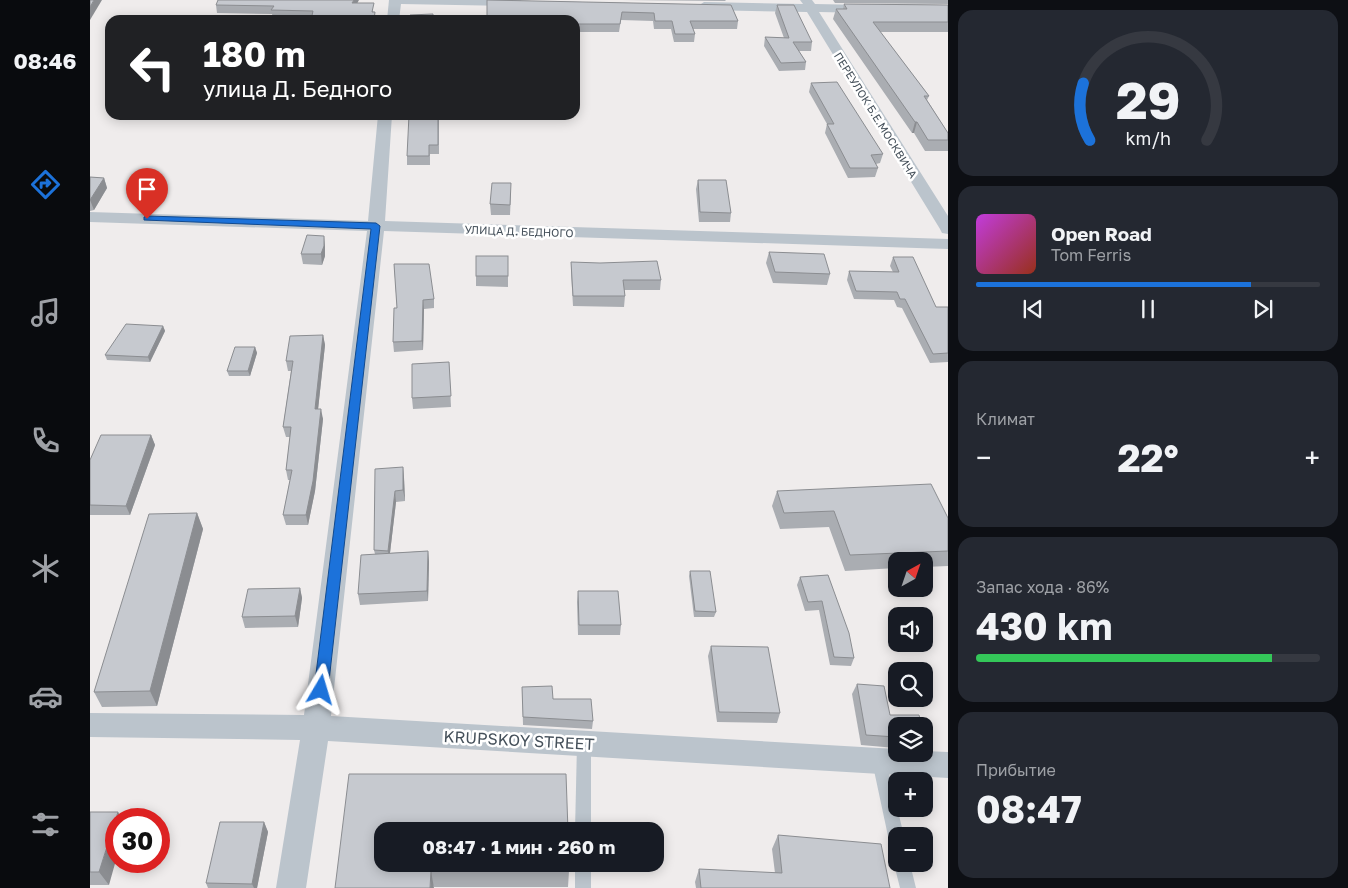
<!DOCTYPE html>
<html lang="ru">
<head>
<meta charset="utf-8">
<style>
	body { margin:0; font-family:"Golos Text",sans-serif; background:#242831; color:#f1f3f6; height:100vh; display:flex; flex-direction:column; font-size:19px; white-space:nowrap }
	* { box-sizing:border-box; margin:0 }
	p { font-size:16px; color:#9ea1a6 }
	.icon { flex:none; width:28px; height:28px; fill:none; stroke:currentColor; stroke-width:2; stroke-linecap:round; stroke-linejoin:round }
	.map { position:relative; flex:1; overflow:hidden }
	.drawer { display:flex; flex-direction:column; gap:10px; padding:10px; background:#0d0f14; width:400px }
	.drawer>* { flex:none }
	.banner { position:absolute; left:15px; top:15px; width:475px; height:105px; border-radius:15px; box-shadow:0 2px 12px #0003; background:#202124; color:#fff; overflow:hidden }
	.needle { width:32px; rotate:40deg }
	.buttons { position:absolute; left:798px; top:552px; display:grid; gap:10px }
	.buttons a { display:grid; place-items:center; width:45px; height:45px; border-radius:10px; background:#171b24; box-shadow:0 2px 12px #0003; font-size:25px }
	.speed { position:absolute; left:15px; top:808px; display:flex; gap:10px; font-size:25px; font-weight:700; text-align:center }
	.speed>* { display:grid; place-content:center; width:65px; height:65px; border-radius:50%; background:#171b24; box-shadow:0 2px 12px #0003; line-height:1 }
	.speed .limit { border:8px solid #d22; background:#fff; color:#111 }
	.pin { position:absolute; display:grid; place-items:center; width:42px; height:42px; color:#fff; margin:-51px -21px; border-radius:50% 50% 50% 0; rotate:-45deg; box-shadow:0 0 5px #0007 }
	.pin .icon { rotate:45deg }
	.me { position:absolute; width:55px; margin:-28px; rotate:7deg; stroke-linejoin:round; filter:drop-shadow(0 0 4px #0008) }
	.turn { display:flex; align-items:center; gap:18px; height:105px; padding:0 15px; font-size:22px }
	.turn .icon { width:65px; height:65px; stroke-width:2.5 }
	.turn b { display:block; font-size:35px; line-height:42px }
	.big { font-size:38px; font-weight:700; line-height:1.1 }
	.drawer .widget { flex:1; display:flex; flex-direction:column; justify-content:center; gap:8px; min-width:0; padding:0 18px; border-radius:15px; background:#242831 }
	.drawer .dial { align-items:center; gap:0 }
	.dial svg { height:130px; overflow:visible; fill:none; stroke:#363941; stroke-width:7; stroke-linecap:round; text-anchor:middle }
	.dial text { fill:#f1f3f6; stroke:none }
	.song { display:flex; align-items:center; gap:15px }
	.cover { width:60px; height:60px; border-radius:8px; background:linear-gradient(135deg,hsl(290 70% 55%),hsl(10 70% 35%)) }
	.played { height:5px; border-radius:2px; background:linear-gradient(90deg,#1c72da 80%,#363941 80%) }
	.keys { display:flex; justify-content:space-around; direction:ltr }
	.heat { display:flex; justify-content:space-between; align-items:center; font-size:28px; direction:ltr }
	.charge { height:8px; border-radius:4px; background:linear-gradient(90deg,#34c759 86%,#363941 0) }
	.trip { position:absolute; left:284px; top:822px; width:290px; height:50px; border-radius:15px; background:#171b24; box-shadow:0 2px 12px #0003; font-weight:700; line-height:50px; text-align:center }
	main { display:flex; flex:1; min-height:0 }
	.dock { display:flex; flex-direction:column; width:90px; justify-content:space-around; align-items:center; background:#090b0e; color:#9ea1a6 }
	.dock .icon { width:35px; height:35px }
	.dock .current { color:#1c72da }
	.dock b { font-size:22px; color:#f1f3f6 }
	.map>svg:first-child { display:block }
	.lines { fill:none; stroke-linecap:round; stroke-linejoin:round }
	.lane { fill:#bbc4cc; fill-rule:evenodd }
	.street { fill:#bbc4cc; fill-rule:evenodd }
	.wall { fill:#aaadb2 }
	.shaded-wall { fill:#8b8d91 }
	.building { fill:#c6c9cf; stroke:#8b8d91 }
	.route { fill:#1c72da; stroke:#124a8e }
	.labels { text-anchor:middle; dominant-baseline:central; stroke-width:5; stroke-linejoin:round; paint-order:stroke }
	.far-street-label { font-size:11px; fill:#45505a; stroke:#fff }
	.near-street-label { font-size:16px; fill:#45505a; stroke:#fff }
</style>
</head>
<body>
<main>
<nav class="dock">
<b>08:46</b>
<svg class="icon current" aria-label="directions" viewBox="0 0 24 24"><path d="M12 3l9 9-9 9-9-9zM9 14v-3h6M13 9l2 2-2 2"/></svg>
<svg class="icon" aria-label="music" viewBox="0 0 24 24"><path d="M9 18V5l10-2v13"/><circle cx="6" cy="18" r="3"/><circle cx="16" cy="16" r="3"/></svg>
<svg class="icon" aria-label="phone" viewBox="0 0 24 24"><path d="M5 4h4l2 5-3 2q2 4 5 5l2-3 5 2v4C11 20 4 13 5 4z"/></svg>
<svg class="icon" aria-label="climate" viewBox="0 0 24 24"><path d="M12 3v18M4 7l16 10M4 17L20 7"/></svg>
<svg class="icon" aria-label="car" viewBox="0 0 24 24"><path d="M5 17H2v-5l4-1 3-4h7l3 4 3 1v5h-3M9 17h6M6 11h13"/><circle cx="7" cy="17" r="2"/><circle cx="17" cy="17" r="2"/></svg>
<svg class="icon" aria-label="filters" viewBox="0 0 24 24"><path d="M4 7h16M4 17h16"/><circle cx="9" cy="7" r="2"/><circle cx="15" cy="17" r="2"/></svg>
</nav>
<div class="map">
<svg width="858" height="888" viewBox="0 0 858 888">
	<rect width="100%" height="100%" fill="#efecec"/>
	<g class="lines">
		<g class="lane">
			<polygon points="494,737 499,739 501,744 501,831 485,831 487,744 489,739"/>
			<polygon points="789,754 794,756 796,761 814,836 806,836 806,844 800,841 798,836 782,761 784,756"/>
			<polygon points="806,859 806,864 820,864 826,888 810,888 804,864"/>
			<rect x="485" y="864" width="16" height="24"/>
		</g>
		<g class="street">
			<polygon points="299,0 431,0 432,2 426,6 311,4 309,20 297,20"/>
			<polygon points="710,0 722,0 725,4 776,5 782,9 776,13 729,12 858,216 858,234 852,233 850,229 717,12 614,10 608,6 614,2 713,4"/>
			<polygon points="288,115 302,115 295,221 858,239 858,249 294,231 241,716 806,749 806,754 834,754 834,751 858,752 858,778 238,741 216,888 186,888 210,740 0,737 0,713 214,715 277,231 0,222 0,212 278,221"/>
		</g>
	</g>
	<g class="wall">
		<polygon points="397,0 641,5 648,21 647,29 603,29 605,34 604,42 584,42 581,29 564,29 563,21 531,20 529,32 485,32 485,20 397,20"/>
		<polygon points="532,0 636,0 635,1"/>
		<polygon points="743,0 858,0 858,4 745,3"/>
		<polygon points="267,3 284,12 286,19 183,18 182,14 127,13 126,5"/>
		<polygon points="754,4 858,5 858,32 790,32 839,96 837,100 858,133 858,151 835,151 824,133 822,133 743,19 746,9 753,9"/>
		<polygon points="687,5 722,42 721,51 709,51 716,62 715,70 689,71 674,46 675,37 694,38 685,13"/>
		<polygon points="721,83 793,154 790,163 786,164 788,168 785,177 758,178 735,133 737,124 719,92"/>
		<polygon points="349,115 349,154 340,154 340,165 317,165 317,156"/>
		<polygon points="0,177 14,178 17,188 4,210 0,211"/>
		<polygon points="608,180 641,213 640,222 609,222 606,189"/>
		<polygon points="421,193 420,215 401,215 400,204"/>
		<polygon points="235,246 235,256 232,265 213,264 211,254"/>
		<polygon points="679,252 740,274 737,285 683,283 676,263"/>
		<polygon points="386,256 418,256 418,287 386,286"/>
		<polygon points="803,257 846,307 858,307 858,362 840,363 812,308 807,307 804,300 764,299 757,280 759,271 803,272 800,266"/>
		<polygon points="481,262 571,280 570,290 534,290 535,296 534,307 483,306 481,272"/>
		<polygon points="304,264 344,299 344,308 334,309 333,350 304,352 303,342 307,308"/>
		<polygon points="73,326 75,331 60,362 17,360 15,355"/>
		<polygon points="233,335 235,345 228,409 233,419 225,491 218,525 196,525 193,515 200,480 198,480 196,470 200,437 196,437 193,427 201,371 198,371 196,361"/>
		<polygon points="165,347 167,353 160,376 139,376 137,371"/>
		<polygon points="359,362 361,407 323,409 322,398"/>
		<polygon points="61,435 65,445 40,515 0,515 0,460"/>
		<polygon points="313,467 314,478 315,501 306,502 300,553 338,551 339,562 338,601 270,605 268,594 285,554 284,550"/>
		<polygon points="687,491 858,518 858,566 834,567 834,561 806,561 806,568 755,571 739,527 690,529 682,506"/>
		<polygon points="107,513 113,529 67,706 12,707 4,692"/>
		<polygon points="600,571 626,612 624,617 604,617 599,576"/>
		<polygon points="738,575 764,658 761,666 740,665 729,610 715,611 707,585 710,577"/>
		<polygon points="210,588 212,598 208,627 155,628 152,617"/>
		<polygon points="488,591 531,625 530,635 488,635 487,602"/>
		<polygon points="621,646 690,713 687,723 627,722 618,656"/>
		<polygon points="767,684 800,715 806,726 806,748 771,745 762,694"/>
		<polygon points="432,687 463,699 503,721 502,729 433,725"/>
		<polygon points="259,774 479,871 478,887 344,887"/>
		<polygon points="0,812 19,885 0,885"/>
		<polygon points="174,822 178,832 167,888 118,888 116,883"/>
		<polygon points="688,835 800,888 606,888 605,882 609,869 685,873 682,849"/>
	</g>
	<g class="shaded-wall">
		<polygon points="4,0 12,0 0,20 0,7"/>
		<polygon points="264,0 269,0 263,11 262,3"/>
		<polygon points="825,122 827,122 824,133 822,133"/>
		<polygon points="14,178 17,188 4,210 0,200"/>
		<polygon points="234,236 235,246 235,256 232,265 231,254"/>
		<polygon points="333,300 334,309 333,350 332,341"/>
		<polygon points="73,326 75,331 60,362 58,357"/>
		<polygon points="233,335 235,345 227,419 225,409"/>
		<polygon points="165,347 167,353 160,376 158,371"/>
		<polygon points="231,409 233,419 225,491 218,525 216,515"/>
		<polygon points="61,435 65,445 40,515 36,506"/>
		<polygon points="313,467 314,478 315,501 313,490"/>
		<polygon points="305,491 306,502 299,561 298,551"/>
		<polygon points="107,513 113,529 67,706 60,691"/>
		<polygon points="338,551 339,562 338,601 337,591"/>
		<polygon points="210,588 212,598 208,627 205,616"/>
		<polygon points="28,812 32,819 26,819 26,860 19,885 9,872"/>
		<polygon points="174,822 178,832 167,888 164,888 162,884"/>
		<polygon points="341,871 344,888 340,888"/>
	</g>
	<g class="building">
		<polygon points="0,0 4,0 0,7"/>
		<polygon points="128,0 264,0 262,3 284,3 282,12 285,12 284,20 221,20 223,11 181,10 184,6 126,5"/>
		<polygon points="397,0 641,5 648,21 600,21 605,34 585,34 582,21 565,21 564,13 532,12 530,24 485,24 485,20 437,20 437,17 397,17"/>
		<polygon points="754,4 858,5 858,22 783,22 839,96 834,96 858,133 858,140 838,140 827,122 825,122 746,9 757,9"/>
		<polygon points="687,5 704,5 722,42 703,42 716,62 691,63 675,37 699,38"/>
		<polygon points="343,14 343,20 321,20 320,15"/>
		<polygon points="747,82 793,154 781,155 788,168 760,168 737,124 744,124 721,83"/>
		<polygon points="319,115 348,115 348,145 339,145 339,156 317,156"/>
		<polygon points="0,177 14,178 0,200"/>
		<polygon points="608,180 636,180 641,213 610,212"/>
		<polygon points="402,183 421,183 420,205 400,204"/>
		<polygon points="217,235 234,236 234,246 231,254 211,254"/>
		<polygon points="679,252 734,254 740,274 685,272"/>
		<rect x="386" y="256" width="32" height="20"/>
		<polygon points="803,257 823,257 846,307 858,307 858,353 843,354 815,299 810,299 807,292 766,291 759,271 809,272"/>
		<polygon points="567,261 571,280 533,280 535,296 483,296 481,262 510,263"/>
		<polygon points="304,264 339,264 344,299 333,300 332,341 303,342 304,308 307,308"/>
		<polygon points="36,324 73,326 58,357 15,355"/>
		<polygon points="233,335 225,409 231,409 223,481 216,515 193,515 202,470 196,470 201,427 193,427 203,361 196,361 200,336"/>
		<polygon points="145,347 165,347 158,371 137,371"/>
		<polygon points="359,362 361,396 322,398 322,364"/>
		<polygon points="11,435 61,435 36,506 0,505 0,460"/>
		<polygon points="313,467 313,490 305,491 298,551 284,550 285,469"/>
		<polygon points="841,484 858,518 858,551 760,555 744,511 694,513 687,491"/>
		<polygon points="107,513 60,691 4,692 59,514"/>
		<polygon points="338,551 337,591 268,594 271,555"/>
		<polygon points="600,571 620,571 626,612 605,611"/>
		<polygon points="738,575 759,633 764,658 744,657 732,601 718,602 710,577"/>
		<polygon points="210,588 205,616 152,617 158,589"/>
		<polygon points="488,591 528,591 531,625 489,625"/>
		<polygon points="621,646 678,647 690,713 629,712"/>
		<polygon points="767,684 794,686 800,715 829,715 832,726 806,726 806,737 776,735"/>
		<polygon points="462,686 463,699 501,699 503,721 433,717 432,687"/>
		<polygon points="834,732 836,739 834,739"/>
		<polygon points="259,774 476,774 478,831 292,831 292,864 479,864 479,871 341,871 340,888 245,888"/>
		<polygon points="0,812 28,812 9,872 0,872"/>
		<polygon points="130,822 174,822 162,884 116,883"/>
		<polygon points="688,835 791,844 800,888 611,888 609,869 692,873"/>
	</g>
	<polygon class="route" points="57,216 286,223 290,226 238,690 236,694 231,696 226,694 224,690 281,229 54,220 54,217"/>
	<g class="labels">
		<g class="far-street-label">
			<text transform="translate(786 115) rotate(58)">ПЕРЕУЛОК Б.Е.МОСКВИЧА</text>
			<text transform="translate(429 231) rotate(2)">УЛИЦА Д. БЕДНОГО</text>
		</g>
		<g class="near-street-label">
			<text transform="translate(429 740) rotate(3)">KRUPSKOY STREET</text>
		</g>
	</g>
</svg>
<div class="buttons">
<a><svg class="needle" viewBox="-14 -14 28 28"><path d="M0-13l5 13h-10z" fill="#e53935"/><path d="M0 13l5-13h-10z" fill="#9ea1a6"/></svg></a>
<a><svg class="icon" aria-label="sound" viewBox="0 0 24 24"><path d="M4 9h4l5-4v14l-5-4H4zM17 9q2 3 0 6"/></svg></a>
<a><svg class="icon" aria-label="search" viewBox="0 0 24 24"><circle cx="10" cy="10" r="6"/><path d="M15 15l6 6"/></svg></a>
<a><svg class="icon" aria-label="layers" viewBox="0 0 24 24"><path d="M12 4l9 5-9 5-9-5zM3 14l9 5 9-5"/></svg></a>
<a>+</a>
<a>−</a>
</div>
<div class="speed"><div class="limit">30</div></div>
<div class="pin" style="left:57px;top:219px;background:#d93025"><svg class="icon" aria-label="arrive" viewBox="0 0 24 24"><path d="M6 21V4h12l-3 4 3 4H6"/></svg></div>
<svg class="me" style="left:231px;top:690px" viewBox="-20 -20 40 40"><path d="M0-17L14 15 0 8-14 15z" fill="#1c72da" stroke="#fff" stroke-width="4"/></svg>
<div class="trip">08:47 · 1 мин · 260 m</div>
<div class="banner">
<div class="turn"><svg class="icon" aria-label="left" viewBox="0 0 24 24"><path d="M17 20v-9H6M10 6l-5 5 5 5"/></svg><div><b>180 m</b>улица Д. Бедного</div></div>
</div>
</div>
<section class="drawer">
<div class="widget dial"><svg viewBox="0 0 100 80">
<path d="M14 69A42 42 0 1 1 86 69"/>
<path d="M14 69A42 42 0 0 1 10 34" stroke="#1c72da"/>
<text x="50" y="56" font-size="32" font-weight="700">29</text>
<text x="50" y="72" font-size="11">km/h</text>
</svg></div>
<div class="widget">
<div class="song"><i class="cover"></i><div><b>Open Road</b><p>Tom Ferris</p></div></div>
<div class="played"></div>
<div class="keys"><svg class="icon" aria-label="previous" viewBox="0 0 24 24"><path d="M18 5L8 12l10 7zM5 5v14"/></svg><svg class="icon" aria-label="pause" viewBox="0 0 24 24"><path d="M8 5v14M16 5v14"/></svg><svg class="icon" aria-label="next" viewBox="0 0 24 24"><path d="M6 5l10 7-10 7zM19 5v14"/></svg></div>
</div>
<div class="widget"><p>Климат</p>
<div class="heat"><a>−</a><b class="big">22°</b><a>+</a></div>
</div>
<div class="widget"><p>Запас хода · 86%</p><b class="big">430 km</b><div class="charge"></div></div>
<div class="widget"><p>Прибытие</p><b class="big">08:47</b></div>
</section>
</main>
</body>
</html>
